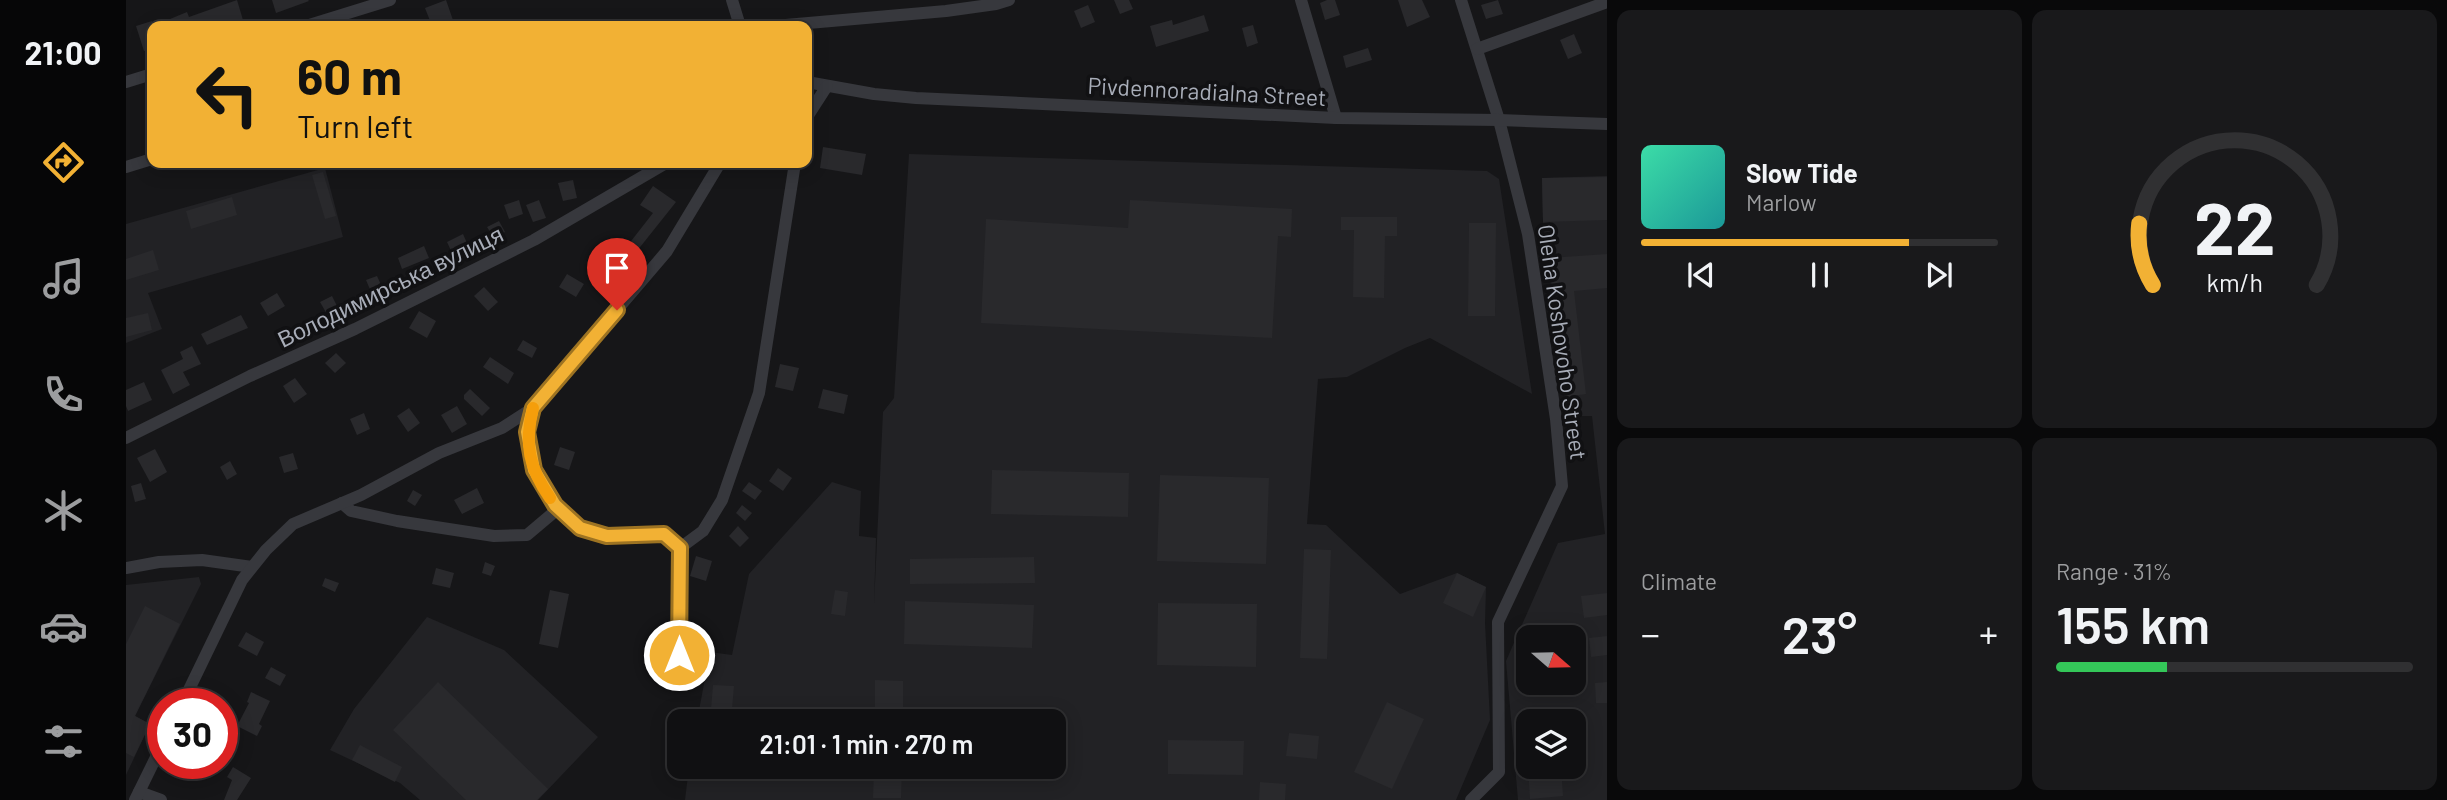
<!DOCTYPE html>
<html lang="en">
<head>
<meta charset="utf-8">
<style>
	body { margin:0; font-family:Barlow,sans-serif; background:#19191b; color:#f1f3f6; height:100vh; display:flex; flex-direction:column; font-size:26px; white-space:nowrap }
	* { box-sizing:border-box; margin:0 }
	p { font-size:23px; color:#9c9d9f }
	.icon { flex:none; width:38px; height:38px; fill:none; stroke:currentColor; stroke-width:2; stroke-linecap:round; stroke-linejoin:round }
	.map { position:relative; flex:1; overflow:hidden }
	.drawer { display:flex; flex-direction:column; gap:10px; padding:10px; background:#09090a; width:840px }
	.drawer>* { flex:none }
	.banner { position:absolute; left:21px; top:21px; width:665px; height:147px; border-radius:14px; box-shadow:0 4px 18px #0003,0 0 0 2px #303032; background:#f2b134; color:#111; overflow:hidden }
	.needle { width:46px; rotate:110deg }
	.controls { position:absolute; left:1390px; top:625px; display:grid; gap:14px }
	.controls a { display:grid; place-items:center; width:70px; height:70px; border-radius:14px; background:#101012; box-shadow:0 4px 18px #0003,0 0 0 2px #303032; font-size:35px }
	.speed { position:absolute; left:21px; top:688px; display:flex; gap:14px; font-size:35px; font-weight:700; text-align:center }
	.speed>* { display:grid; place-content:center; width:91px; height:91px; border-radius:50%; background:#101012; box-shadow:0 4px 18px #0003,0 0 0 2px #303032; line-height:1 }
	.speed .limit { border:10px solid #d22; background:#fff; color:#111 }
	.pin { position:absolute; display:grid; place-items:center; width:60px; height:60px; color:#fff; margin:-72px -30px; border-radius:50% 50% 50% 0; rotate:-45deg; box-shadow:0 0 7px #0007 }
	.pin .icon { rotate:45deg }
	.me { position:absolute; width:77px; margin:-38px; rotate:0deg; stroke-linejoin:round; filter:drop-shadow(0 0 5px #0008) }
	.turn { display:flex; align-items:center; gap:24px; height:147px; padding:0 35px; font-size:32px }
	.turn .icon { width:91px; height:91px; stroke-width:2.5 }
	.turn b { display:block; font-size:49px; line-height:60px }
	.big { font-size:52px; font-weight:600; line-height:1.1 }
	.drawer .card { flex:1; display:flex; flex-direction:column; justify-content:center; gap:10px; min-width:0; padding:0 24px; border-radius:14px; background:#19191b }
	.drawer .dial { align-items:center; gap:0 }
	.dial svg { height:182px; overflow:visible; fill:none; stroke:#303032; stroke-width:7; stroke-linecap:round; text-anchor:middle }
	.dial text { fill:#f1f3f6; stroke:none }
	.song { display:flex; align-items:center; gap:21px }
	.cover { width:84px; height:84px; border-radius:10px; background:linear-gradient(135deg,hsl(160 70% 55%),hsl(180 70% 35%)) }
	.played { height:7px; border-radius:4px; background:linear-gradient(90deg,#f2b134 75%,#303032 75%) }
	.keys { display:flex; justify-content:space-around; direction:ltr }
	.heat { display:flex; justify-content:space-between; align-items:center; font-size:38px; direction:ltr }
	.charge { height:10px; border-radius:5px; background:linear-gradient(90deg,#34c759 31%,#303032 0) }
	.drawer .tiles { flex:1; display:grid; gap:10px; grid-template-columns:repeat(2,1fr) }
	.trip { position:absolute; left:541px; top:709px; width:399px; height:70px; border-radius:14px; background:#101012; box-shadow:0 4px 18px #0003,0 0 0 2px #303032; font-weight:600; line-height:70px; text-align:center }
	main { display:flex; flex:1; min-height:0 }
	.tab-bar { display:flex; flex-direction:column; width:126px; justify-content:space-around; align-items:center; background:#060607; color:#9c9d9f }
	.tab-bar .icon { width:49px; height:49px }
	.tab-bar .on { color:#f2b134 }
	.tab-bar b { font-size:32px; color:#f1f3f6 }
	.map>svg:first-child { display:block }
	.built { fill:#222225; fill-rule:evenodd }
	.building { fill:#29292c }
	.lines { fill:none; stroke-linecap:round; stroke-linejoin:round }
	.street { stroke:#37383d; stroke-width:12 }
	.route-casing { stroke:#9d7322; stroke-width:18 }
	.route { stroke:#f2b134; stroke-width:12 }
	.slow { stroke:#f59e0b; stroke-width:12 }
	.labels { text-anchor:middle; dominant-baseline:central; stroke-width:7; stroke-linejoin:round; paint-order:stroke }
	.street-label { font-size:23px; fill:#a8adb8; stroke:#111113 }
</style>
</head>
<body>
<main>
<nav class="tab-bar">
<b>21:00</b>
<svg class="icon on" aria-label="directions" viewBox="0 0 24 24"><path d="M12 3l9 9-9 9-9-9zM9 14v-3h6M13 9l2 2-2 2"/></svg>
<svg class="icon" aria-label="music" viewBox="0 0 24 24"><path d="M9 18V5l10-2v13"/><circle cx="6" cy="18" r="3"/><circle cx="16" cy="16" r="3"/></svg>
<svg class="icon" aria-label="phone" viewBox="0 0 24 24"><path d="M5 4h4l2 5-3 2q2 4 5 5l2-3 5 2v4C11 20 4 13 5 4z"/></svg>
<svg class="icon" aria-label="climate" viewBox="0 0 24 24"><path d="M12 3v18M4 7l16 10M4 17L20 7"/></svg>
<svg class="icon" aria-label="car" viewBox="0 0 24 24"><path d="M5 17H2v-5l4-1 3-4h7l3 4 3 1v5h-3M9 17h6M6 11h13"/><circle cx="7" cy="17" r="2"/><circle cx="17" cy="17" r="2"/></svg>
<svg class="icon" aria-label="filters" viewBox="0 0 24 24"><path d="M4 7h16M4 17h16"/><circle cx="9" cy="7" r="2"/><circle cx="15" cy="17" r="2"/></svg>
</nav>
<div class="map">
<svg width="1481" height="800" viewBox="0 0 1481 800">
	<rect width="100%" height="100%" fill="#161618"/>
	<g class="built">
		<polygon points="783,154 1361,171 1373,179 1406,394 1304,338 1279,348 1221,377 1192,379 1181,524 1200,525 1274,594 1331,573 1360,587 1359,623 1364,720 1330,800 559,800 563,767 928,766 928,721 571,721 584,652 606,655 623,574 706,482 735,491 733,536 750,538 748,605 757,412 768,398"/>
		<polygon points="199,168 217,237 22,293 36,329 0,343 0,224"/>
		<path d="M1481 176V800H1392L1380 661 1432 543 1479 534 1466 416H1441L1417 222 1416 178ZM1402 637H1447V682H1402ZM1402 721H1447V766H1402Z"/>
		<polygon points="73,577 75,584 9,716 24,724 0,775 0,585"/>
		<polygon points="301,617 378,650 472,737 412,800 294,800 274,783 204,750 228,709"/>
	</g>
	<g class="building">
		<polygon points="111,0 117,20 96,26 27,26 61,12 63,17"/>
		<polygon points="146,0 182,0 183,1 150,13"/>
		<polygon points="320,0 328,23 320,26 306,26 299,8"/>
		<polygon points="988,0 1003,0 1007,9 994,14"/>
		<polygon points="1201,0 1209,0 1214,15 1199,20 1194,3"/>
		<polygon points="1272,0 1296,0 1304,17 1281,27"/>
		<polygon points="1372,0 1377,14 1360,19 1355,5"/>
		<polygon points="962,5 969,22 955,28 948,11"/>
		<polygon points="1078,15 1083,31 1030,47 1024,26 1046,20 1047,25"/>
		<polygon points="26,21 26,48 18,51 10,26"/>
		<polygon points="1127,25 1132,43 1121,47 1116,28"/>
		<polygon points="1448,34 1456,53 1442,59 1434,40"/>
		<polygon points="1242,48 1246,60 1220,68 1217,56"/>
		<polygon points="697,147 740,154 736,175 694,168"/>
		<polygon points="197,172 210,216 199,219 186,175"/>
		<polygon points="1481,177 1481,220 1417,222 1416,178"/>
		<polygon points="447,180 451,198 437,201 432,183"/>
		<polygon points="527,186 550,202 503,261 495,254 527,213 514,205"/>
		<polygon points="106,197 111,215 65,229 60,211"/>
		<polygon points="393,200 397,214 383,219 378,205"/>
		<polygon points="413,200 420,218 407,222 400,205"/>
		<polygon points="1004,200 1166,209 1165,237 1152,236 1146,338 855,323 860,219 1002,228"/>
		<polygon points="1215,217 1271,217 1271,236 1259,236 1258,298 1227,297 1228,230 1215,230"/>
		<polygon points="373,221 379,232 368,238 361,227"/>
		<polygon points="1343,223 1370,223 1369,316 1342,316"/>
		<polygon points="337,234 344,250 328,257 321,242"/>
		<polygon points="298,246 303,258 276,269 272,258"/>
		<polygon points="27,250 33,270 0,280 0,259"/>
		<polygon points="1481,254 1481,288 1448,291 1460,394 1440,397 1423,258"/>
		<polygon points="441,274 458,284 450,297 433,287"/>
		<polygon points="477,274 494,286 486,298 469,286"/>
		<polygon points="251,276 257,289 246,294 240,280"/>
		<polygon points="358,287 372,302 362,311 348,296"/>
		<polygon points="151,293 159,306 142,316 134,303"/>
		<polygon points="206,296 213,310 202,316 194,302"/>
		<polygon points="293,311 310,321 301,338 283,328"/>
		<polygon points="22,313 26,330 0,337 0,318"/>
		<polygon points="115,315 122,328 81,345 75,334"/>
		<polygon points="397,340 411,348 406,358 391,350"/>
		<polygon points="66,346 75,364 57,372 64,385 47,394 35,370 57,359 54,352"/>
		<polygon points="210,353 220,363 209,373 199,363"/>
		<polygon points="364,357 388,373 382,384 357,367"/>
		<polygon points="654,364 673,368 667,391 649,387"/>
		<polygon points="169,378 181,394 168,403 157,386"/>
		<polygon points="18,382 26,400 2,411 0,406 0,390"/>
		<polygon points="344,389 364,408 356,416 338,399 338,395"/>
		<polygon points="697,389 722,395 718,414 692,408"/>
		<polygon points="331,406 341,424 326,433 315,415"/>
		<polygon points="283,408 294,423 282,432 271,416"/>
		<polygon points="238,413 244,429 231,435 224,419"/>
		<polygon points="434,447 449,452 443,470 428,465"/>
		<polygon points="29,449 41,472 24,482 11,458"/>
		<polygon points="167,453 172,469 158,473 153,457"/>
		<polygon points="104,461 111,474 101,480 94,467"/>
		<polygon points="652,468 666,478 657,491 643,481"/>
		<polygon points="866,470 1003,473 1002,517 865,514"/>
		<polygon points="1034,475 1143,478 1140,564 1031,561"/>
		<polygon points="623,482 636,491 629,500 616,491"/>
		<polygon points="15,483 20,499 9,502 5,486"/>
		<polygon points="351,488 358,503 336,514 328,500"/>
		<polygon points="287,490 296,495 289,506 281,501"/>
		<polygon points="616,505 626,513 619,521 610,513"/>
		<polygon points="612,526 623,538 614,547 603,536"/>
		<polygon points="1178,549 1205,550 1201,659 1174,658"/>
		<polygon points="570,556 586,561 580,581 564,576"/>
		<polygon points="908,557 909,583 784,584 784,559"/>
		<polygon points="359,562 369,566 365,576 356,573"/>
		<polygon points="310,568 328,573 324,588 306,584"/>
		<polygon points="1331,573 1360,587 1347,617 1317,603"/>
		<polygon points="199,578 213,583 209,592 196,586"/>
		<polygon points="424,590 443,594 432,648 413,644"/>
		<polygon points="709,590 722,592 719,616 705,614"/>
		<polygon points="1481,593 1481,615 1458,618 1455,596"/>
		<polygon points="779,601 908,605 906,648 778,644"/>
		<polygon points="1032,603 1131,604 1130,667 1031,665"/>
		<polygon points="19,606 54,624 9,716 24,724 8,757 0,753 0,644"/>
		<polygon points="120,632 138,642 131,656 112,646"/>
		<polygon points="1481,636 1481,655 1465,657 1463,638"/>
		<polygon points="145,667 160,675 154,686 139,678"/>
		<polygon points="749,680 777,681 777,721 749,721"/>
		<polygon points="312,682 422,789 411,800 340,800 267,730"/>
		<polygon points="1481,682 1481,703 1470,703 1469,683"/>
		<polygon points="587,685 608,686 605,721 584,721"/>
		<polygon points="125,692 144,701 133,724 136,726 131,736 111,726 123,703 121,702"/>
		<polygon points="1261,702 1298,719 1266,789 1228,772"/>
		<polygon points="1163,733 1193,736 1191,759 1160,756"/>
		<polygon points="1042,740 1118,741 1117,775 1042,774"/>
		<polygon points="234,745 276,767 269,782 226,760"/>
		<polygon points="748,766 776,766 775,798 747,798"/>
		<polygon points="1402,766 1435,766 1437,796 1404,799"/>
		<polygon points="107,767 125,778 111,800 98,800 106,780 101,777"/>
		<polygon points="1134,782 1160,784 1159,800 1133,800"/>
	</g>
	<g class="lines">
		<g class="street">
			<polyline points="606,0 614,26"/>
			<polyline points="1175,0 1210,118"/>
			<polyline points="1335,0 1373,120 1402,234 1430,419 1436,486 1372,622 1373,772 1345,800"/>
			<polyline points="180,26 264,0"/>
			<polyline points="648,26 820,11 870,4 883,0"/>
			<polyline points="1351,49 1481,2"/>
			<polyline points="0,82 26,74"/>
			<polyline points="681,82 748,94 790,98 1210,118 1373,120 1481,124"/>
			<polyline points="681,117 701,86"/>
			<polyline points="0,167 26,159"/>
			<path d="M407 408C396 451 407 485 440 515 446 520 451 526 457 529 483 539 511 535 538 534L554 548 577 531 596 500 633 393 669 163"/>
			<polyline points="0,438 124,376 229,329 408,240 540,163"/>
			<polyline points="216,503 225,511 271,521 368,536 401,535 433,508"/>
			<polyline points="554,548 553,655 561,667"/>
			<polyline points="0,568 33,562 76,560 126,567"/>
			<polyline points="56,704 116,580 140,550 167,524 235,495 313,453 376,428 407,408 541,251 594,163"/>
			<polyline points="13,792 35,800"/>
			<polyline points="9,800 37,743"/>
		</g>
	</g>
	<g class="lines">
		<defs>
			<polyline id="route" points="491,310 407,408 401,432 408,470 429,505 454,528 481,536 538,534 554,548 553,655"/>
		</defs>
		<use href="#route" class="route-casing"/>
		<use href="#route" class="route"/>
		<path class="slow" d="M407 408C398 444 403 468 424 498"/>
	</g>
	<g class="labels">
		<g class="street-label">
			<text transform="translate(1081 91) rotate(3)">Pivdennoradialna Street</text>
			<text transform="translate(264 286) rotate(-26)">Володимирська вулиця</text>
			<text transform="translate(1437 342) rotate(82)">Oleha Koshovoho Street</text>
		</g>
	</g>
</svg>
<div class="controls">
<a><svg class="needle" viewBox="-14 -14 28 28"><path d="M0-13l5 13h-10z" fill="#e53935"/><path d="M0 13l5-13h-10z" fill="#9c9d9f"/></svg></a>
<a><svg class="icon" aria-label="layers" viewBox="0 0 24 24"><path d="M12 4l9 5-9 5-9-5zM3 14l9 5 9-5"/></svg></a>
</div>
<div class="speed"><div class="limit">30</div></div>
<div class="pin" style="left:491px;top:310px;background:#d93025"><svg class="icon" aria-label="arrive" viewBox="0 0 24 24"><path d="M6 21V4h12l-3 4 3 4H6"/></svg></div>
<svg class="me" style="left:553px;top:655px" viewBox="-20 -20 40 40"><circle r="17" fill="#f2b134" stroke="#fff" stroke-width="3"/><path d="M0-11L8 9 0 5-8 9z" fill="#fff"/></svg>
<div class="trip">21:01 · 1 min · 270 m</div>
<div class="banner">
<div class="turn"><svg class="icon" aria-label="left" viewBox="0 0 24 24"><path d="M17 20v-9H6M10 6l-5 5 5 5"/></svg><div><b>60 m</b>Turn left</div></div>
</div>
</div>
<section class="drawer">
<div class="tiles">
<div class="card">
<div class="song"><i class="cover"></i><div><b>Slow Tide</b><p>Marlow</p></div></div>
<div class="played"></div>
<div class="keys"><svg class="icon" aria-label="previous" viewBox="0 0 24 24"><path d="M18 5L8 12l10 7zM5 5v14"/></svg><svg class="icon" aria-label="pause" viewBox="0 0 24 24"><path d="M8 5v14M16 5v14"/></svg><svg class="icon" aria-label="next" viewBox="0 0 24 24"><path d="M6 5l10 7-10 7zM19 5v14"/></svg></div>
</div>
<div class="card dial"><svg viewBox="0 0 100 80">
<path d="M14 69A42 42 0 1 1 86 69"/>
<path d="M14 69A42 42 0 0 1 8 42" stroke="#f2b134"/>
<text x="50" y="56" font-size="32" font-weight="700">22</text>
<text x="50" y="72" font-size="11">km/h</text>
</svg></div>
<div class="card"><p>Climate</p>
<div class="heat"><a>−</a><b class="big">23°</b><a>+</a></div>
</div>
<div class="card"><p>Range · 31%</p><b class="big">155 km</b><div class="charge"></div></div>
</div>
</section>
</main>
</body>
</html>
